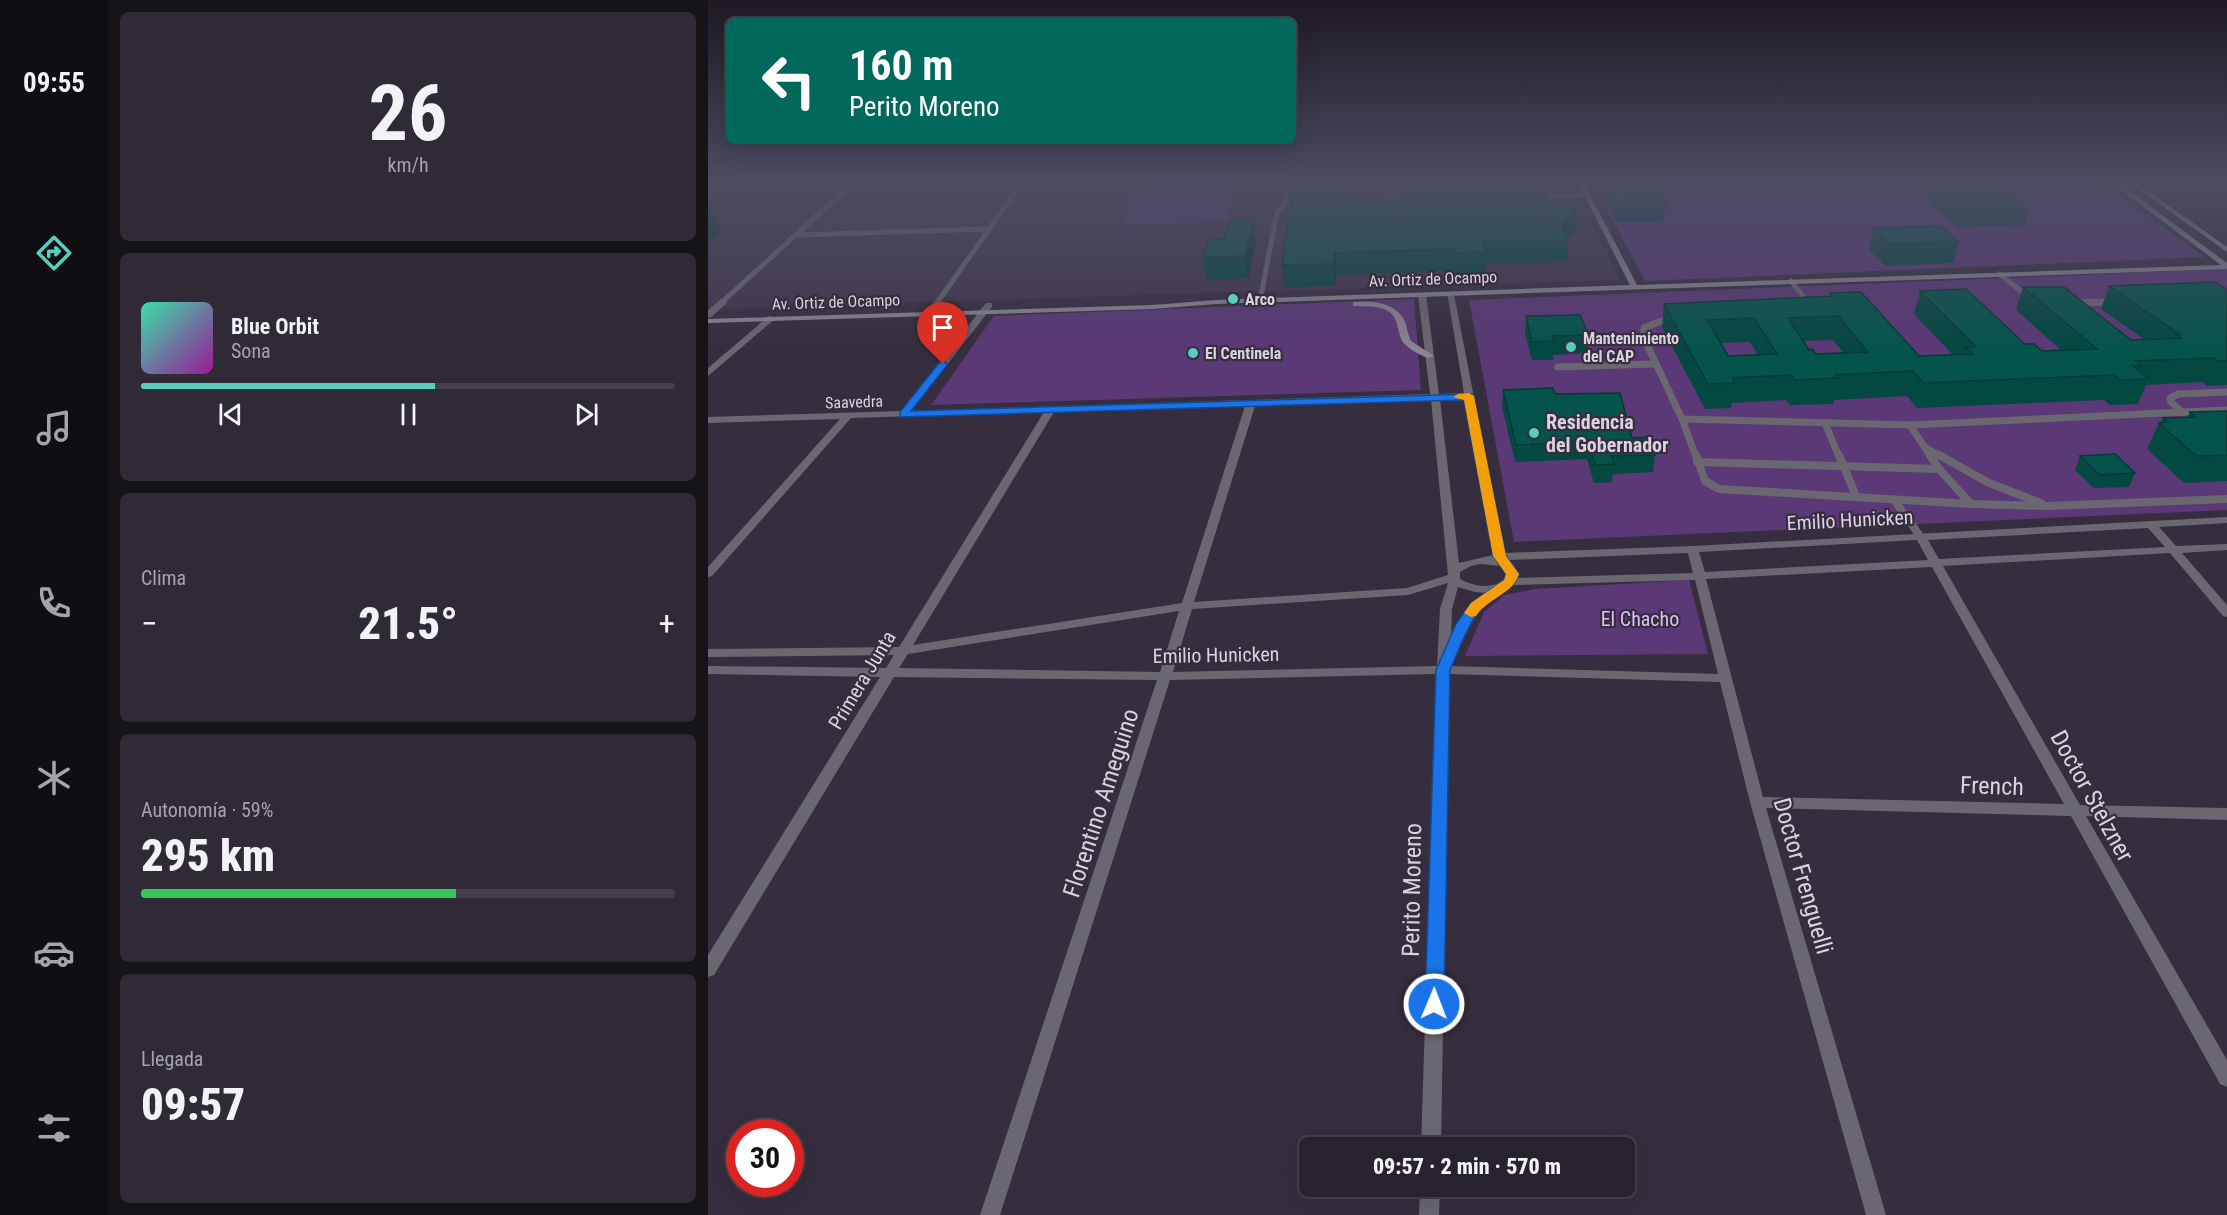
<!DOCTYPE html>
<html lang="es">
<head>
<meta charset="utf-8">
<style>
	body { margin:0; font-family:"Roboto Condensed",sans-serif; background:#302a36; color:#f1f3f6; height:100vh; display:flex; flex-direction:column; font-size:22px; white-space:nowrap }
	* { box-sizing:border-box; margin:0 }
	p { font-size:20px; color:#a5a4aa }
	.icon { flex:none; width:33px; height:33px; fill:none; stroke:currentColor; stroke-width:2; stroke-linecap:round; stroke-linejoin:round }
	.map { position:relative; flex:1; overflow:hidden }
	.details { display:flex; flex-direction:column; gap:12px; padding:12px; background:#161319; width:600px }
	.details>* { flex:none }
	.hud { position:absolute; left:18px; top:18px; width:570px; height:126px; border-radius:9px; box-shadow:0 6px 24px #0002,0 0 0 2px #443f4a; background:#00695c; color:#fff; overflow:hidden }
	.speed { position:absolute; left:18px; top:1119px; display:flex; gap:12px; font-size:30px; font-weight:700; text-align:center }
	.speed>* { display:grid; place-content:center; width:78px; height:78px; border-radius:50%; background:#28222e; box-shadow:0 6px 24px #0002,0 0 0 2px #443f4a; line-height:1 }
	.speed .limit { border:9px solid #d22; background:#fff; color:#111 }
	.pin { position:absolute; display:grid; place-items:center; width:51px; height:51px; color:#fff; margin:-62px -26px; border-radius:50% 50% 50% 0; rotate:-45deg; box-shadow:0 0 6px #0007 }
	.pin .icon { rotate:45deg }
	.me { position:absolute; width:66px; margin:-33px; rotate:1deg; stroke-linejoin:round; filter:drop-shadow(0 0 4px #0008) }
	.turn { display:flex; align-items:center; gap:21px; height:126px; padding:0 24px; font-size:27px }
	.turn .icon { width:78px; height:78px; stroke-width:2.5 }
	.turn b { display:block; font-size:42px; line-height:51px }
	.big { font-size:45px; font-weight:800; line-height:1.1 }
	.details .tile { flex:1; display:flex; flex-direction:column; justify-content:center; gap:9px; min-width:0; padding:0 21px; border-radius:9px; background:#302a36 }
	.details .dial { align-items:center; gap:0 }
	.dial b { font-size:78px; line-height:1 }
	.song { display:flex; align-items:center; gap:18px }
	.cover { width:72px; height:72px; border-radius:9px; background:linear-gradient(135deg,hsl(160 70% 55%),hsl(300 70% 35%)) }
	.played { height:6px; border-radius:3px; background:linear-gradient(90deg,#59cebe 55%,#443f4a 55%) }
	.keys { display:flex; justify-content:space-around; direction:ltr }
	.heat { display:flex; justify-content:space-between; align-items:center; font-size:33px; direction:ltr }
	.charge { height:9px; border-radius:4px; background:linear-gradient(90deg,#34c759 59%,#443f4a 0) }
	.trip { position:absolute; left:591px; top:1137px; width:336px; height:60px; border-radius:9px; background:#28222e; box-shadow:0 6px 24px #0002,0 0 0 2px #443f4a; font-weight:800; line-height:60px; text-align:center }
	main { display:flex; flex:1; min-height:0 }
	.tab-bar { display:flex; flex-direction:column; width:108px; justify-content:space-around; align-items:center; background:#100e12; color:#a5a4aa }
	.tab-bar .icon { width:42px; height:42px }
	.tab-bar .active { color:#59cebe }
	.tab-bar b { font-size:27px; color:#f1f3f6 }
	.map>svg:first-child { display:block }
	.built { fill:#41354c }
	.green { fill:#5b3876 }
	.lines { fill:none; stroke-linecap:round; stroke-linejoin:round }
	.lane-far2 { stroke:#6b6770; stroke-width:5 }
	.lane-far1 { stroke:#6b6770; stroke-width:7 }
	.lane { stroke:#6b6770; stroke-width:8 }
	.street { fill:#6b6770; fill-rule:evenodd }
	.secondary { fill:#8b8492; fill-rule:evenodd }
	.wall { fill:#034841; fill-rule:evenodd }
	.shaded-wall { fill:#033b35 }
	.building { fill:#04544c; stroke:#033b35; stroke-width:1.5; fill-rule:evenodd }
	.route { fill:#1a73e8; stroke:#114b97; stroke-width:1.5 }
	.slow { fill:#f59e0b }
	.poi-dot { fill:#59cebe; stroke:#362d3e; stroke-width:2 }
	.labels { text-anchor:middle; dominant-baseline:central; stroke-width:4.5; stroke-linejoin:round; paint-order:stroke }
	.far-street-label { font-size:16px; fill:#d9d3de; stroke:#362d3e }
	.far-poi-label { font-size:16px; font-weight:bold; fill:#d9d3de; stroke:#362d3e; text-anchor:start }
	.poi-label { font-size:20px; font-weight:bold; fill:#d9d3de; stroke:#362d3e; text-anchor:start }
	.street-label { font-size:20px; fill:#d9d3de; stroke:#362d3e }
	.park-label { font-size:20px; fill:#debefa; stroke:#362d3e }
	.near-street-label { font-size:24px; fill:#d9d3de; stroke:#362d3e }
</style>
</head>
<body>
<main>
<nav class="tab-bar">
<b>09:55</b>
<svg class="icon active" aria-label="directions" viewBox="0 0 24 24"><path d="M12 3l9 9-9 9-9-9zM9 14v-3h6M13 9l2 2-2 2"/></svg>
<svg class="icon" aria-label="music" viewBox="0 0 24 24"><path d="M9 18V5l10-2v13"/><circle cx="6" cy="18" r="3"/><circle cx="16" cy="16" r="3"/></svg>
<svg class="icon" aria-label="phone" viewBox="0 0 24 24"><path d="M5 4h4l2 5-3 2q2 4 5 5l2-3 5 2v4C11 20 4 13 5 4z"/></svg>
<svg class="icon" aria-label="climate" viewBox="0 0 24 24"><path d="M12 3v18M4 7l16 10M4 17L20 7"/></svg>
<svg class="icon" aria-label="car" viewBox="0 0 24 24"><path d="M5 17H2v-5l4-1 3-4h7l3 4 3 1v5h-3M9 17h6M6 11h13"/><circle cx="7" cy="17" r="2"/><circle cx="17" cy="17" r="2"/></svg>
<svg class="icon" aria-label="filters" viewBox="0 0 24 24"><path d="M4 7h16M4 17h16"/><circle cx="9" cy="7" r="2"/><circle cx="15" cy="17" r="2"/></svg>
</nav>
<section class="details">
<div class="tile dial"><b>26</b><p>km/h</p></div>
<div class="tile">
<div class="song"><i class="cover"></i><div><b>Blue Orbit</b><p>Sona</p></div></div>
<div class="played"></div>
<div class="keys"><svg class="icon" aria-label="previous" viewBox="0 0 24 24"><path d="M18 5L8 12l10 7zM5 5v14"/></svg><svg class="icon" aria-label="pause" viewBox="0 0 24 24"><path d="M8 5v14M16 5v14"/></svg><svg class="icon" aria-label="next" viewBox="0 0 24 24"><path d="M6 5l10 7-10 7zM19 5v14"/></svg></div>
</div>
<div class="tile"><p>Clima</p>
<div class="heat"><a>−</a><b class="big">21.5°</b><a>+</a></div>
</div>
<div class="tile"><p>Autonomía · 59%</p><b class="big">295 km</b><div class="charge"></div></div>
<div class="tile"><p>Llegada</p><b class="big">09:57</b></div>
</section>
<div class="map">
<svg width="1519" height="1215" viewBox="0 0 1519 1215">
	<rect width="100%" height="100%" fill="#362d3e"/>
	<polygon class="built" points="0,181 863,181 913,280 0,309"/>
	<g class="green">
		<polygon points="432,181 527,181 518,222 413,225"/>
		<polygon points="884,181 1390,181 1497,257 937,281"/>
		<polygon points="1519,269 1519,510 806,542 761,300"/>
		<polygon points="706,299 713,390 223,405 286,316"/>
		<polygon points="981,580 1000,654 757,656 776,612 796,595 827,589"/>
	</g>
	<g class="lines">
		<g class="lane-far2">
			<polyline points="580,181 577,204 593,204"/>
			<polyline points="828,197 880,195"/>
			<polyline points="88,235 281,229"/>
			<polyline points="1291,274 1322,298"/>
			<polyline points="1083,281 1095,296 1084,303"/>
			<polyline points="552,301 569,212 577,204"/>
			<polyline points="13,303 147,181"/>
			<polyline points="229,303 315,181"/>
			<polyline points="1364,303 1407,301"/>
		</g>
		<g class="lane-far1">
			<polyline points="1364,303 1396,302"/>
			<polyline points="1082,304 1086,302"/>
			<polyline points="227,306 230,302"/>
			<polyline points="1,314 15,302"/>
			<polyline points="967,320 953,321 936,328 935,336 974,419 988,457"/>
			<polyline points="850,367 946,364"/>
			<polyline points="1475,413 1463,402 1462,398 1470,394 1519,392"/>
			<polyline points="974,419 1202,425 1519,410"/>
			<polyline points="1117,423 1131,457"/>
			<polyline points="1202,425 1223,457"/>
			<polyline points="1218,448 1234,457"/>
		</g>
		<g class="lane">
			<polyline points="988,455 997,481 1011,489 1263,504 1231,469 1222,455"/>
			<polyline points="1131,455 1148,496"/>
			<polyline points="1231,455 1281,483 1333,503"/>
			<polyline points="989,462 1231,469"/>
			<polyline points="1186,500 1212,536"/>
			<polyline points="1263,504 1340,506 1519,499"/>
		</g>
		<g class="street">
			<path d="M739 292 746 294 796 553 985 546 1519 517V523L1451 527 1468 546 1519 544V550L1474 553 1519 605V617L1515 616 1462 553 1235 566 1372 805 1519 808V820L1378 816 1519 1060V1087L1512 1084 1363 816 1058 808 1178 1215H1158L1042 802 1012 682 741 674 733 1148H713L728 674 462 680 292 1215H272L449 680 186 677 6 975 0 977V955L172 677 0 674V666L178 668 186 655 0 657V649L191 647 336 412 143 418 4 576 0 577V567L132 419 0 423V417L193 411 278 303H284V307L203 411 722 394 710 295 714 293 718 295 731 394 756 393ZM757 399 785 555 751 563 732 400ZM723 400 740 575 699 588 486 602 547 406ZM537 406 474 603 205 645 346 412ZM1440 528 1457 547 1231 559 1220 540ZM1209 540 1220 560 997 572 991 552ZM980 553 985 573 809 578 811 574 804 563 800 560ZM772 564 793 566 799 574 797 580C782 589 767 587 752 579V572L763 566ZM1224 567 1356 804 1055 797 998 579ZM987 580 1010 674 742 666 761 625 772 609 805 585ZM740 583 732 609 729 666 465 672 484 609 700 595ZM750 587 767 592 779 593C761 605 751 619 743 638L744 609ZM471 611 452 672 191 668 200 654Z"/>
			<polygon points="61,316 68,318 0,376 0,368"/>
			<polygon points="712,1186 732,1186 731,1215 711,1215"/>
		</g>
		<g class="secondary">
			<polygon points="869,181 875,181 929,285 1513,265 1401,181 1408,181 1519,263 1519,269 508,304 444,309 0,323 0,319 444,305 508,300 922,285"/>
			<polygon points="1419,181 1426,181 1519,247 1519,252"/>
			<path d="M645 302C663 300 689 302 697 322 699 328 700 335 703 341L726 356 719 358C711 354 701 350 695 342 688 331 692 317 678 310 668 305 656 307 645 306Z"/>
		</g>
	</g>
	<g class="wall">
		<polygon points="748,181 827,181 842,204 868,231 859,239 859,261 778,264 778,273 746,274 746,271 628,275 628,286 577,287 574,265 640,190 641,202 692,200 691,188 748,186"/>
		<polygon points="898,181 946,181 958,201 956,221 909,222 896,199"/>
		<polygon points="1224,187 1288,193 1321,210 1316,225 1249,227 1220,202"/>
		<polygon points="546,220 548,241 540,278 498,280 495,257 516,239"/>
		<polygon points="1165,228 1251,242 1245,263 1178,266 1161,250"/>
		<path d="M1401 286 1519 290V385L1499 386 1494 382 1438 385 1430 404 1402 405 1396 400 1209 408 1199 396 1126 400 1125 404 1082 405 1078 400 1024 403 1023 408 997 409 954 327 956 304 1122 296V293L1211 356 1245 355 1206 314 1212 291 1317 344 1334 351 1353 350 1308 310 1315 287 1423 340 1436 339 1393 309ZM1125 340 1136 353 1108 354 1101 350 1095 341ZM1042 342 1050 355 1020 356 1013 343Z"/>
		<polygon points="818,316 881,335 879,353 845,355 845,360 824,360 817,334"/>
		<polygon points="795,390 847,394 924,438 947,455 945,472 905,474 904,482 886,483 879,459 807,462 794,406"/>
		<polygon points="1519,411 1519,481 1476,483 1439,449 1451,423 1453,423 1455,418 1479,418 1482,412"/>
		<polygon points="1372,456 1427,473 1421,487 1386,488 1367,470"/>
	</g>
	<g class="shaded-wall">
		<polygon points="3,208 5,212 5,211 14,232 0,244 0,210"/>
		<polygon points="869,210 868,231 858,240 853,225"/>
		<polygon points="546,220 548,241 540,278 537,256"/>
		<polygon points="627,253 628,275 628,286 626,264"/>
	</g>
	<g class="building">
		<polygon points="899,181 946,181 958,201 910,202"/>
		<polygon points="832,182 842,204 857,204 869,210 853,225 860,240 775,243 778,252 746,253 746,249 627,253 626,264 574,265 584,191 640,190 640,202 693,200 691,188"/>
		<polygon points="1278,186 1288,193 1298,193 1321,210 1253,211 1224,187"/>
		<polygon points="546,220 537,256 495,257 501,240 516,239 521,221"/>
		<polygon points="1232,226 1251,242 1183,244 1165,228"/>
		<path d="M1507 282 1519 290V361H1510L1505 358 1427 361 1433 366H1425L1441 379 1412 380 1406 375 1216 383 1205 371 1127 375 1130 378 1087 380 1083 375 1024 378 1027 383 1000 384 956 304 1125 296 1122 293 1153 292 1211 356 1265 354 1258 347H1268L1212 291 1258 289 1317 344H1326L1334 351 1389 349 1315 287H1356L1423 340 1474 338 1468 334H1471L1401 286ZM1130 316 1160 352 1108 354 1104 349 1101 350 1080 318ZM1046 318 1069 354 1020 356 999 320Z"/>
		<polygon points="872,315 881,335 844,336 846,341 824,342 818,316"/>
		<polygon points="845,388 847,394 912,393 924,438 940,437 947,455 903,456 906,464 887,465 880,442 808,445 795,390"/>
		<polygon points="1519,411 1519,455 1488,456 1451,423 1460,422 1455,418 1488,417 1482,412"/>
		<polygon points="1407,454 1427,473 1392,475 1372,456"/>
	</g>
	<linearGradient id="sky" x2="0" y2="1"><stop stop-color="#1e1922"/><stop offset="0.52" stop-color="#4c4c63"/><stop offset="1" stop-color="#4c4c63" stop-opacity="0"/></linearGradient>
	<rect width="1519" height="351" fill="url(#sky)"/>
	<path class="route" d="M235 361 240 364 203 411 764 394 798 556 811 574C805 593 783 596 771 611 758 628 751 650 742 670L736 1004 733 1011 726 1013 719 1011 717 1004 728 670 748 624 763 603 796 580 798 574 785 556 756 400 192 417V412L232 362Z"/>
	<path class="slow" d="M761 393 766 396 798 556 811 574C805 594 780 598 768 616L763 617 756 613 763 603 796 580 798 574 785 556 756 400 745 397 750 394Z"/>
	<g class="poi-dot">
		<circle cx="525" cy="299" r="6"/>
		<circle cx="863" cy="347" r="6"/>
		<circle cx="485" cy="353" r="6"/>
		<circle cx="826" cy="433" r="6"/>
	</g>
	<g class="labels">
		<g class="far-street-label">
			<text transform="translate(725 279) rotate(-2)">Av. Ortiz de Ocampo</text>
			<text transform="translate(128 302) rotate(-2)">Av. Ortiz de Ocampo</text>
			<text transform="translate(146 402) rotate(-2)">Saavedra</text>
		</g>
		<g class="far-poi-label">
			<text x="537" y="299">Arco</text>
			<text x="875" y="338">Mantenimiento<tspan x="875" dy="18">del CAP</tspan></text>
			<text x="497" y="353">El Centinela</text>
		</g>
		<g class="poi-label">
			<text x="838" y="422">Residencia<tspan x="838" dy="23">del Gobernador</tspan></text>
		</g>
		<g class="street-label">
			<text transform="translate(1142 520) rotate(-3)">Emilio Hunicken</text>
			<text transform="translate(508 655) rotate(-1)">Emilio Hunicken</text>
			<text transform="translate(154 680) rotate(-59)">Primera Junta</text>
		</g>
		<g class="park-label">
			<text x="932" y="619">El Chacho</text>
		</g>
		<g class="near-street-label">
			<text transform="translate(1284 786) rotate(2)">French</text>
			<text transform="translate(1384 796) rotate(61)">Doctor Stelzner</text>
			<text transform="translate(393 803) rotate(-72)">Florentino Ameguino</text>
			<text transform="translate(1095 876) rotate(74)">Doctor Frenguelli</text>
			<text transform="translate(704 890) rotate(-89)">Perito Moreno</text>
		</g>
	</g>
</svg>
<div class="speed"><div class="limit">30</div></div>
<div class="pin" style="left:235px;top:364px;background:#d93025"><svg class="icon" aria-label="arrive" viewBox="0 0 24 24"><path d="M6 21V4h12l-3 4 3 4H6"/></svg></div>
<svg class="me" style="left:726px;top:1004px" viewBox="-20 -20 40 40"><circle r="17" fill="#1a73e8" stroke="#fff" stroke-width="3"/><path d="M0-11L8 9 0 5-8 9z" fill="#fff"/></svg>
<div class="trip">09:57 · 2 min · 570 m</div>
<div class="hud">
<div class="turn"><svg class="icon" aria-label="left" viewBox="0 0 24 24"><path d="M17 20v-9H6M10 6l-5 5 5 5"/></svg><div><b>160 m</b>Perito Moreno</div></div>
</div>
</div>
</main>
</body>
</html>
